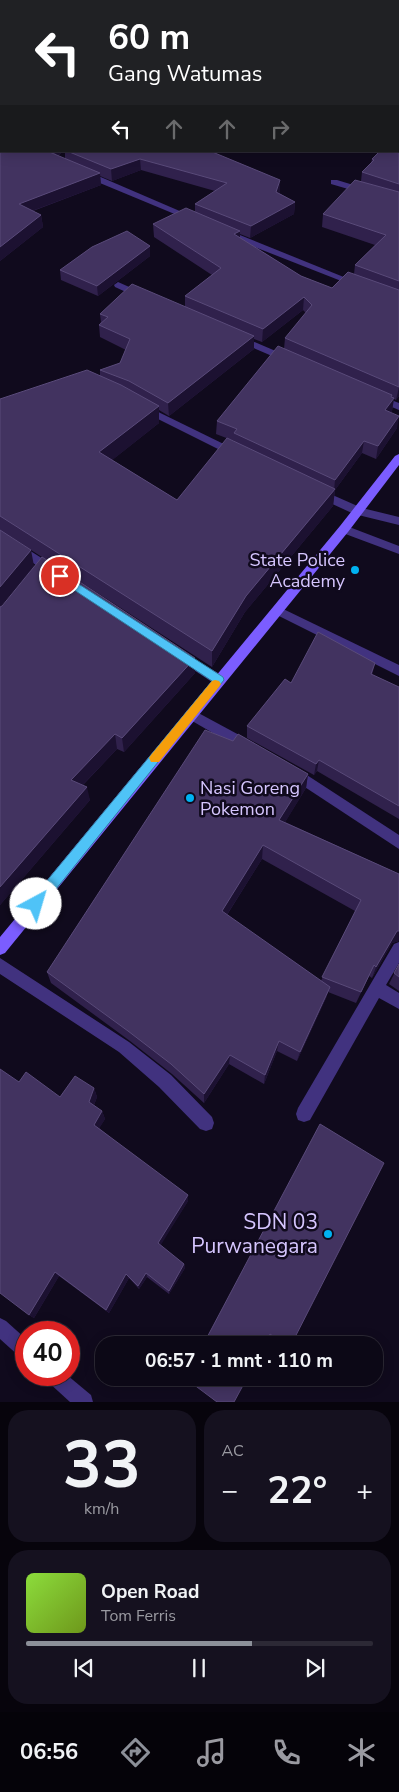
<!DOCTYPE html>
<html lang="id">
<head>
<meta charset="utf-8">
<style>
	body { margin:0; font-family:"Nunito Sans",sans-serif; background:#15111f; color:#f1f3f6; height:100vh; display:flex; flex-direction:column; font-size:19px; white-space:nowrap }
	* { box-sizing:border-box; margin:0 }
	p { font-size:16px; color:#9a9aa1 }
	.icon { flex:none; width:28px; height:28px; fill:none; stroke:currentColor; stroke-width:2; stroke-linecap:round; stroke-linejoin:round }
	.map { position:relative; height:1402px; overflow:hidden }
	.details { display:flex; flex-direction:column; gap:8px; padding:8px; background:#07040c; flex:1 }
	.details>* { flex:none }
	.banner { position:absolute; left:0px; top:0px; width:400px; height:152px; box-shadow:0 2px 12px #0003,0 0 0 1px #2c2935; background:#202124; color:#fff; overflow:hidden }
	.speed { position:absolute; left:15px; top:1321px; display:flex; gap:10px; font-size:25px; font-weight:700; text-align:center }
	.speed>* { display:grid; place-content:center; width:65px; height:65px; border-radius:50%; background:#0c0816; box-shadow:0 2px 12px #0003,0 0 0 1px #2c2935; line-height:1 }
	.speed .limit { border:8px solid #d22; background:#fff; color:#111 }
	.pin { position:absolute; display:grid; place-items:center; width:42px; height:42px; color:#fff; margin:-21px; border:2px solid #fff; border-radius:50%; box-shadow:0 1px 5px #0007 }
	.me { position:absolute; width:55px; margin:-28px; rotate:39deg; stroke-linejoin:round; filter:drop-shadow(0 0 4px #0008) }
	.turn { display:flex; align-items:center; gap:18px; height:105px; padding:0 25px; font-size:22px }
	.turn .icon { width:65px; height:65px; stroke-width:2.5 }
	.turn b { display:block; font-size:35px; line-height:42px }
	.lanes { display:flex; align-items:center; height:48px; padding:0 25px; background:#0003; justify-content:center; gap:25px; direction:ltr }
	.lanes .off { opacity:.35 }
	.big { font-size:38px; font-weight:700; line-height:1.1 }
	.details .widget { flex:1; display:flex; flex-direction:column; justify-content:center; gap:8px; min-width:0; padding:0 18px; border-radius:20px; background:#15111f }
	.details .dial { align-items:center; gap:0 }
	.dial b { font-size:65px; line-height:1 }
	.song { display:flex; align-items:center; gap:15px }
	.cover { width:60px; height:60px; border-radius:8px; background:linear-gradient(135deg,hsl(90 70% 55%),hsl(80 70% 35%)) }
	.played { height:5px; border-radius:2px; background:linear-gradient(90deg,#8c9099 65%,#2c2935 65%) }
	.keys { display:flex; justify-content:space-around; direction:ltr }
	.heat { display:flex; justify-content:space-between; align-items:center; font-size:28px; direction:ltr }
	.details .tiles { flex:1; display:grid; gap:8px; grid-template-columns:1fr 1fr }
	.widget:last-child { grid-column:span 2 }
	.trip { position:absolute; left:95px; top:1336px; width:288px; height:50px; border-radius:20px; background:#0c0816; box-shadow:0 2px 12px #0003,0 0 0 1px #2c2935; font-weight:700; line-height:50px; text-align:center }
	.menu { display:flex; height:80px; justify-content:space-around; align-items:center; background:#050309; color:#9a9aa1 }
	.menu .icon { width:35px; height:35px }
	.menu .active { color:#8c9099 }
	.menu b { font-size:22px; color:#f1f3f6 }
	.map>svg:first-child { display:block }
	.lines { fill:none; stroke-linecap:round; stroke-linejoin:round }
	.lane { fill:#41327f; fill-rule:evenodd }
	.street { fill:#41327f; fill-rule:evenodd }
	.secondary { fill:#7b5dff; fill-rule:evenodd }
	.wall { fill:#30214c; fill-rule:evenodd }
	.shaded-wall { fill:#1c1131 }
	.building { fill:#423360; stroke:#594a79 }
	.route { fill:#4fc3f7; stroke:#337fa1 }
	.slow { fill:#f59e0b }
	.poi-dot { fill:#00b2f1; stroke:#100a1d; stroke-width:2 }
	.labels { text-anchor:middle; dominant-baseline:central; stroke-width:5; stroke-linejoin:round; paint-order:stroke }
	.poi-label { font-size:18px; fill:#d6c6ff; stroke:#100a1d; text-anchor:end }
	.near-poi-label { font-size:21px; fill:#d6c6ff; stroke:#100a1d; text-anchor:end }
</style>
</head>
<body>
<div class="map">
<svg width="399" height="1402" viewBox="0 0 399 1402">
	<rect width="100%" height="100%" fill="#100a1d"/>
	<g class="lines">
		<g class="lane">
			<polygon points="358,507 399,517 399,525 354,514 353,511"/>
			<polygon points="344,525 399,546 399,554 340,532 339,529"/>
			<polygon points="0,958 129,1042 171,1075 212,1117 214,1123 212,1129 206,1131 200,1129 159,1087 119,1052 0,974"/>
		</g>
		<g class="street">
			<polygon points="83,172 89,172 196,218 189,220 83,176"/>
			<polygon points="331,180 337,180 399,199 399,204 331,184"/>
			<polygon points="224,231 230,231 361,284 357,287 354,286 224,235"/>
			<polygon points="118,282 145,294 146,296 145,298 139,298 115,287 114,285"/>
			<polygon points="238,335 292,358 294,360 292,362 286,362 235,340 235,336"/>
			<polygon points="378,395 399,403 399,410 375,400 373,398"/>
			<polygon points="144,405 240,452 241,454 236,458 140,410 140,406"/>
			<polygon points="319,489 362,508 363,511 358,515 354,514 315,496 314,493"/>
			<polygon points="0,532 56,567 58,570 56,573 48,573 0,541"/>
			<polygon points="277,606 399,665 399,676 273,613 271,610"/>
			<polygon points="181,651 223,676 225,680 223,684 215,684 177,659 175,656 177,653"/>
			<polygon points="191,709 254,743 255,747 254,751 249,752 244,751 187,718 185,714 187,710"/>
			<polygon points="293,766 399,835 399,849 288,776 286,772 288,768"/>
			<polygon points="399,942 399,963 386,985 399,993 399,1009 379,998 310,1120 304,1122 298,1120 296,1114 298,1108 394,944"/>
			<polygon points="0,1318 6,1321 26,1339 26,1360 20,1357 0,1339"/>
			<polygon points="44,1375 67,1375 91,1395 93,1402 70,1402 47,1381"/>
		</g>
		<polygon class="secondary" points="399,454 399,465 348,532 5,953 0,955 0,937 340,526 395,456"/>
	</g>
	<g class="wall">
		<polygon points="0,0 399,0 399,42 399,1 1,1 1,33 0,33"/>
		<path d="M0 46 1 151H63L58 156 65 159V151H210L280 191 279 193 295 202 294 214 250 238 240 234V238L301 276 332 288 354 274 355 265 375 245 322 227 323 214 361 181 362 172 371 163 372 159 399 131V396L396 400 394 399 392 411 391 412 397 428 376 459 362 453 335 490 333 506 245 612 212 667 11 537 34 566 0 607 195 658V673L124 752 117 749 83 785 90 800 0 905V399L100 376V370L120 363 126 350 100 337 99 325 101 322 100 314 185 306V296L212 275 154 237 153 224 195 212V204L215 191 141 170 112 181 100 176 101 185 33 211 41 215 43 227 0 261ZM303 310 306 313 285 338 284 349 217 421 216 434 234 441 233 442 177 500 112 460 159 423V410L169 416 254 349V339L262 342Z"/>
		<polygon points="150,246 150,256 98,296 61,280 60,270"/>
		<polygon points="375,663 372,675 399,687 399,819 317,771 314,775 247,738 247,726 291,683"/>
		<path d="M308 774 306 788 285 822 399 874V941L392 943 372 978 369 976 356 1003 328 992 326 998 297 1061 277 1051 264 1084 229 1064 204 1103 172 1074 130 1041 51 983 47 972ZM262 859 355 911 321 981 227 915Z"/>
		<polygon points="399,964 399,991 389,984"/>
		<polygon points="19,1082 60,1097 94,1088 97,1097 94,1105 102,1111 105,1119 99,1128 188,1201 160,1245 184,1264 185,1268 169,1294 147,1277 139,1289 129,1278 109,1313 59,1276 34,1318 29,1315"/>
		<polygon points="320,1124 291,1345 281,1345 268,1336"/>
	</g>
	<g class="shaded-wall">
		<rect x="39" y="0" width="21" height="1"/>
		<polygon points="1,21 1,33 0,33 0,22"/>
		<polygon points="55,151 63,151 56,157"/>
		<polygon points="140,159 141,170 112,181 111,169"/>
		<polygon points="100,173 101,185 21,215 19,204"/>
		<polygon points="280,180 280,191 275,203 276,192"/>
		<polygon points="295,202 294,214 250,238 251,226"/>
		<polygon points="41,215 43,227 0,261 0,247"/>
		<polygon points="240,231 240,244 234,234"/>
		<polygon points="150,246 150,256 98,296 97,286"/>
		<polygon points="304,297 303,310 262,342 263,329"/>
		<polygon points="254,336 254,349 169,416 168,403"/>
		<polygon points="399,386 399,396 396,400 399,387"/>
		<polygon points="392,395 391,403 394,398 392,411 383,423 385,410"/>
		<polygon points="159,406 159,423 101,469 99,452"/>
		<polygon points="399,416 397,428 376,459 378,446"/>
		<polygon points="364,441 362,453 335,490 333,506 245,612 212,667 212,651 246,596 334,491 335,480"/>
		<polygon points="31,550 34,566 0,607 0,587"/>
		<polygon points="195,658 195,673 124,752 122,738"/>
		<polygon points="115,734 117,749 74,794 71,780"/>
		<polygon points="319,760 317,771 314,775 316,764"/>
		<polygon points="308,774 306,788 278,834 279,820"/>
		<polygon points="87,787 90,800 0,905 0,887"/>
		<polygon points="263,845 262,859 221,924 222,911"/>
		<polygon points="397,931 399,931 399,941 392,943 372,978 376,967"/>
		<polygon points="330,987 326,998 297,1061 300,1052"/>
		<polygon points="279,1041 277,1051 264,1084 265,1075"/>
		<polygon points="230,1055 229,1064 204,1103 204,1094"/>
		<polygon points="94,1088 97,1097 92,1110 89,1102"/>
		<polygon points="102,1111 105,1119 97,1132 94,1125"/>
		<polygon points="188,1195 188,1201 159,1248 158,1243"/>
		<polygon points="184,1264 185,1268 169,1294 169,1291"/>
		<polygon points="55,1272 59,1276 34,1318 29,1315"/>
		<polygon points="146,1273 147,1277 139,1289 138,1286"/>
		<polygon points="126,1274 129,1278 109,1313 106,1310"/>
	</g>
	<g class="building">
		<polygon points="0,0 32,0 30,1 1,1 1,21 0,22"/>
		<polygon points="97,0 399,0 399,31 399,1 103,1"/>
		<polygon points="0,46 1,46 1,151 47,151 100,173 19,204 41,215 0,247 0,132 1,126 0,125"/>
		<polygon points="399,131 399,184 362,172 374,160 372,159 380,151 399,151"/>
		<polygon points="67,151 210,151 280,180 276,192 295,202 251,226 195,204 227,183 140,159 111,169"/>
		<polygon points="355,180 399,192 399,281 355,265 386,235 323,214"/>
		<polygon points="186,208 240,231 234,234 301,276 332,288 348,272 399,290 399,387 285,338 312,305 304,297 263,329 185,296 221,268 153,224"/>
		<polygon points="127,231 150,246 97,286 60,270 92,247"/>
		<polygon points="132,284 254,336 168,403 129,381 100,370 120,363 130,339 99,325 108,317 100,314"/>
		<polygon points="278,346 392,395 391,397 394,398 385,410 399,416 378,446 364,441 335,480 234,433 237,429 217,421"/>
		<polygon points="87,370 121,385 159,406 99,452 177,500 227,438 335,489 246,596 212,651 0,516 0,399"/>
		<polygon points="0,530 31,550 0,587"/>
		<polygon points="42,557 195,658 122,738 115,734 71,780 87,787 0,887 0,607 2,606"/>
		<polygon points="318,632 375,663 371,674 399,687 399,806 319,760 316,764 247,726 285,679 291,683"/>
		<polygon points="205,730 233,741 238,734 308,774 279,820 399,874 399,931 397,931 376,967 374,965 361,992 322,977 361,900 263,845 222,911 330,987 300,1052 279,1041 265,1075 230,1055 204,1094 171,1064 128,1031 47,972"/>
		<polygon points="399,964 399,977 394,973"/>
		<polygon points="0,1069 19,1082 26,1072 60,1097 75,1076 94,1088 89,1102 102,1111 94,1125 188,1195 158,1243 184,1264 169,1291 146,1273 138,1286 126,1274 106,1310 55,1272 29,1315 0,1293"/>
		<polygon points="320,1124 384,1163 291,1345 286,1345 270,1334 264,1345 203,1345"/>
		<polygon points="185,1378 247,1378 234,1402 217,1402"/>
	</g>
	<polygon class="route" points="60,572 223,677 224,680 40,909 36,910 31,909 29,904 31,900 212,681 56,578 54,576"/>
	<polygon class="slow" points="215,680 219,681 221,684 219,687 159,762 151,762 149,758 151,755 212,681"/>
	<g class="poi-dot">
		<circle cx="355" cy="570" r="5"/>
		<circle cx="190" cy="798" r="5"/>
		<circle cx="328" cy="1234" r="5"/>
	</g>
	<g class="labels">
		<g class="poi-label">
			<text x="345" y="560">State Police<tspan x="345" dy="21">Academy</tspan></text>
			<text x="200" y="788" text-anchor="start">Nasi Goreng<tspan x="200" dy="21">Pokemon</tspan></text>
		</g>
		<g class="near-poi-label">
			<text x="318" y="1222">SDN 03<tspan x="318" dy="24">Purwanegara</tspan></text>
		</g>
	</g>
</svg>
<div class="speed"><div class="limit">40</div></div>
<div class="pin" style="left:60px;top:576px;background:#d93025"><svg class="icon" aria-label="arrive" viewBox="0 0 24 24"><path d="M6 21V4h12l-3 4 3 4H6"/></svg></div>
<svg class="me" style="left:36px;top:904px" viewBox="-20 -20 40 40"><circle r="19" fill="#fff"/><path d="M0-13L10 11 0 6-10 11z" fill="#4fc3f7"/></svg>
<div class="trip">06:57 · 1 mnt · 110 m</div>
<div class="banner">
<div class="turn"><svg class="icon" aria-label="left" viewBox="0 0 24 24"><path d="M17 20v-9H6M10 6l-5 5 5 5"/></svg><div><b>60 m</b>Gang Watumas</div></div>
<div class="lanes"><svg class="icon" aria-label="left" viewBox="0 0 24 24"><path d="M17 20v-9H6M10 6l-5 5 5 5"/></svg><svg class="icon off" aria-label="ahead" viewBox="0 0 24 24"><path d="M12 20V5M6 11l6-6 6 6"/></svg><svg class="icon off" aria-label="ahead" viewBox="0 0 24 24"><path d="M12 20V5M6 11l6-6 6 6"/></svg><svg class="icon off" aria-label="right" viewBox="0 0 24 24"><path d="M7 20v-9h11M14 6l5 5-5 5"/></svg></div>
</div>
</div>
<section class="details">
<div class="tiles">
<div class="widget dial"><b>33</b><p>km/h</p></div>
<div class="widget"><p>AC</p>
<div class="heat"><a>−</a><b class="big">22°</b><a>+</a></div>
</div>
<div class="widget">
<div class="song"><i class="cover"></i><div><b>Open Road</b><p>Tom Ferris</p></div></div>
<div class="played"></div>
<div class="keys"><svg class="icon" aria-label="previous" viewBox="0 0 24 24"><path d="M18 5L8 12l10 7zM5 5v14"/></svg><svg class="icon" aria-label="pause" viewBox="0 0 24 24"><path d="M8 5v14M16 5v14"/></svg><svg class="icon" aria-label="next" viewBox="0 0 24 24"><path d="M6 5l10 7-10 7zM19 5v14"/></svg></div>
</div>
</div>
</section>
<nav class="menu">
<b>06:56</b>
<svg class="icon active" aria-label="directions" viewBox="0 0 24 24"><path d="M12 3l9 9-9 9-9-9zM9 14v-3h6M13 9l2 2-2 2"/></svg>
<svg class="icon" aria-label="music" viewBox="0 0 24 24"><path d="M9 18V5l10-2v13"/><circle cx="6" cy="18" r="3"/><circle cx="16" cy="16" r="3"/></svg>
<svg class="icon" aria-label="phone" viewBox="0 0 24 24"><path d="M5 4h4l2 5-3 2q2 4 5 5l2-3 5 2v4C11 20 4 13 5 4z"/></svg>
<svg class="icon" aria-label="climate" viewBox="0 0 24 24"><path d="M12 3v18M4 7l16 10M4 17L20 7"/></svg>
</nav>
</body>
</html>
